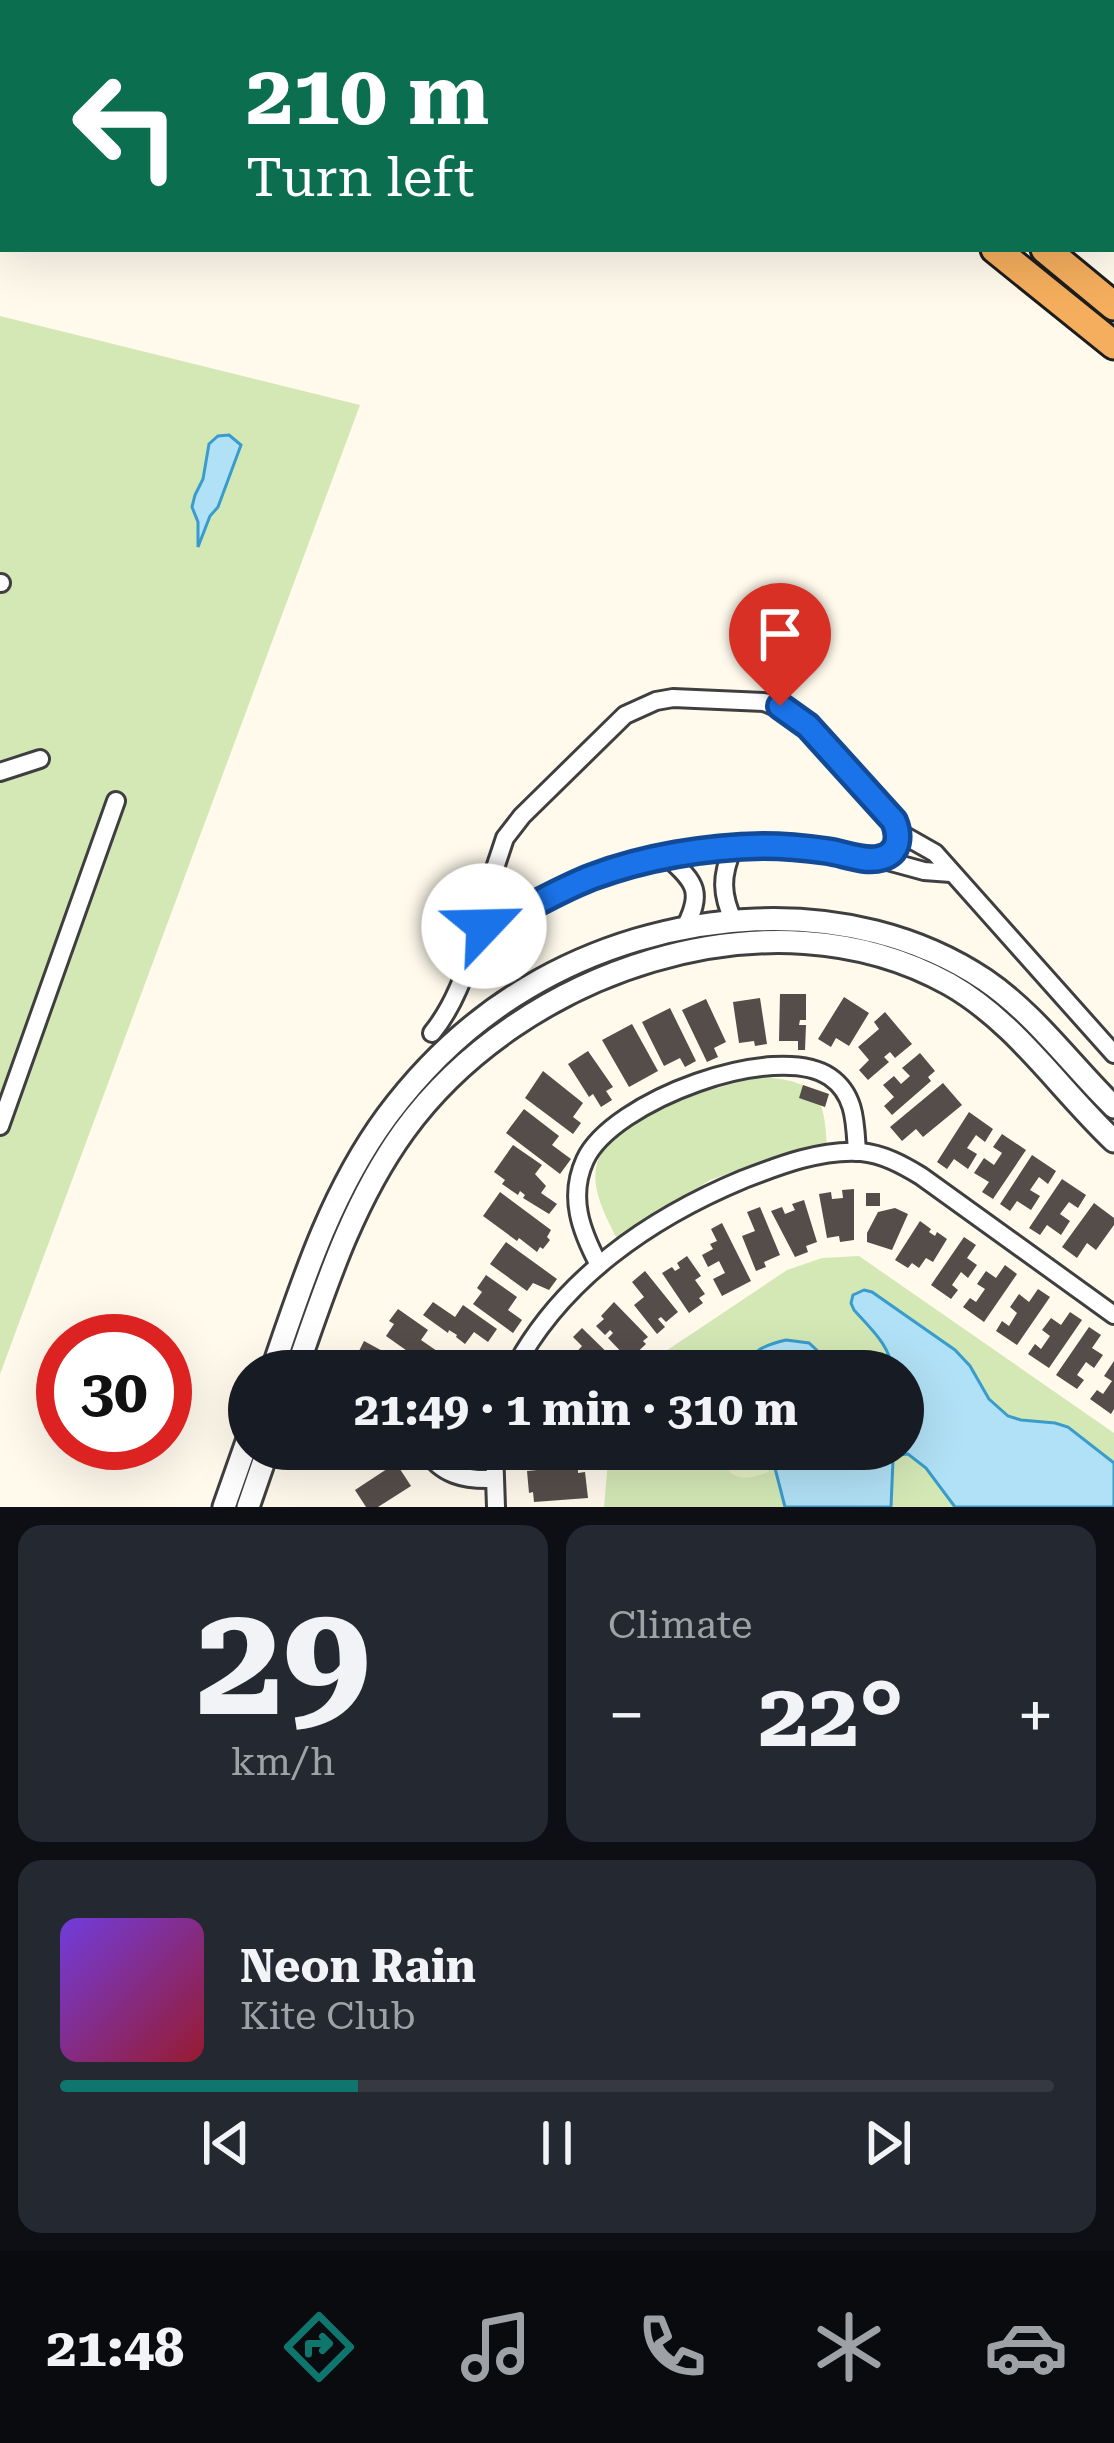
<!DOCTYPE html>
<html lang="en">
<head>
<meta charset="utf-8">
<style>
	body { margin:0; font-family:"Roboto Serif",serif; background:#242831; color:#f1f3f6; height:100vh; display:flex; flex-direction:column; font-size:45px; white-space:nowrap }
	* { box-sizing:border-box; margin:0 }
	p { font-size:39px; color:#9ea1a6 }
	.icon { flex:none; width:66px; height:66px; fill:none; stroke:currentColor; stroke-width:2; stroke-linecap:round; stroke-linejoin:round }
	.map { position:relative; height:1507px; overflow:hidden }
	.details { display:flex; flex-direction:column; gap:18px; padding:18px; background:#0d0f14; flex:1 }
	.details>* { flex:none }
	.guide { position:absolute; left:0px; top:0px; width:1116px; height:252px; box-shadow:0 12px 48px #0002; background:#0b6e4f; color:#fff; overflow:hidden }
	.speed { position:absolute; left:36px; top:1314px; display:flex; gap:24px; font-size:60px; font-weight:700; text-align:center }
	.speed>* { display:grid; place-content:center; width:156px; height:156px; border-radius:50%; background:#171b24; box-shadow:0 12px 48px #0002; line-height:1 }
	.speed .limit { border:18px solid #d22; background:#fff; color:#111 }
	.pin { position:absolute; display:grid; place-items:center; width:102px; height:102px; color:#fff; margin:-123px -51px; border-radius:50% 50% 50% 0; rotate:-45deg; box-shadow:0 0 12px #0007 }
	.pin .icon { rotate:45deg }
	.me { position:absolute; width:132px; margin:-66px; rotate:66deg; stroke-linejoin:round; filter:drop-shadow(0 0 9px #0008) }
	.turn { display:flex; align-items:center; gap:42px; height:252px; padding:0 48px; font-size:54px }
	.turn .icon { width:156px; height:156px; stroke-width:2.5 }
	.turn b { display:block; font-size:84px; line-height:102px }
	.big { font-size:90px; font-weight:700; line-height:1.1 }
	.details .widget { flex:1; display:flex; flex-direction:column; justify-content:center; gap:18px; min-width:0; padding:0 42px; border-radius:24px; background:#242831 }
	.details .dial { align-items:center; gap:0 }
	.dial b { font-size:156px; line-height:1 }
	.song { display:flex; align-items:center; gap:36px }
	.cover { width:144px; height:144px; border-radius:18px; background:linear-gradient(135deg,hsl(260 70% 55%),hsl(350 70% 35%)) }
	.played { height:12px; border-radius:6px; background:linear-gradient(90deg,#0f766e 30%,#363941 30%) }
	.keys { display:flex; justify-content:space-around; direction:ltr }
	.heat { display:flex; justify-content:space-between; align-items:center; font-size:66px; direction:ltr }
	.details .tiles { flex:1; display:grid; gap:18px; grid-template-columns:1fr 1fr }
	.widget:last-child { grid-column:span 2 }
	.trip { position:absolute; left:228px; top:1350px; width:696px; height:120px; border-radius:60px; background:#171b24; box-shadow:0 12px 48px #0002; font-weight:700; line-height:120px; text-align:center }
	.tabs { display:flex; height:192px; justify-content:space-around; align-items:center; background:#090b0e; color:#9ea1a6 }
	.tabs .icon { width:84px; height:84px }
	.tabs .active { color:#0f766e }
	.tabs b { font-size:54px; color:#f1f3f6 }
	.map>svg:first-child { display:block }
	.green { fill:#d4e8b6 }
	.pitch { fill:#e5f0c8 }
	.water { fill:#b1e1f6; stroke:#399ccc; stroke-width:3 }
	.building { fill:#554d49 }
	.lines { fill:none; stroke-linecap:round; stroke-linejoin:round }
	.minor-casing { stroke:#3f3f3f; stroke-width:22 }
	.tertiary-casing { stroke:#3f3f3f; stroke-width:27 }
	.trunk-casing { stroke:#1d1d1d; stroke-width:33 }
	.minor { stroke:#fff; stroke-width:16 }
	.tertiary { stroke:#fff; stroke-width:21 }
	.trunk { stroke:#f5ae5d; stroke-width:27 }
	.route-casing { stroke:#114b97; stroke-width:30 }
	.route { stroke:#1a73e8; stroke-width:21 }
</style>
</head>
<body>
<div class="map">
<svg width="1114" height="1507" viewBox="0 0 1114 1507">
	<rect width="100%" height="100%" fill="#fffaec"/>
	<g class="green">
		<polygon points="0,316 360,405 0,1374"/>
		<path d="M762 1077C817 1081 825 1095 827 1148L773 1158 710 1180 617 1239C607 1218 592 1193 596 1168 606 1116 717 1086 762 1077Z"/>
		<polygon points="859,1256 1114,1433 1114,1507 604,1507 609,1449 903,1449 903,1371 643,1371 660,1355 787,1270 822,1258"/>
		<path d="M437 1449H487L485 1467C465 1467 450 1466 437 1449Z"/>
	</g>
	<path class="pitch" d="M708 1449H769L772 1459 768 1472C732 1487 731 1471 708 1449Z"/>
	<g class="water">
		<polygon points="229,435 241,445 218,507 210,516 198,547 198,522 192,507 195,495 203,479 209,444 218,436"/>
		<path d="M864 1290 872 1292 955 1350 970 1366 989 1399 1008 1416 1021 1420 1055 1423 1068 1427 1114 1463V1507H955L926 1468 908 1454 898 1455 893 1460 891 1507H785L770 1449H903V1371H892C892 1347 869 1327 854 1310L851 1303 853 1295Z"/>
		<path d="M786 1340 809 1343 839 1371H743C751 1350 765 1345 786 1340Z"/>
	</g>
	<g class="building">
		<polygon points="780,994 806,994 806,1020 800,1020 799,1025 806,1025 805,1050 798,1050 798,1041 779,1041"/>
		<polygon points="844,997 869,1013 849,1046 836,1038 831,1047 818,1039"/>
		<polygon points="760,998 767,1044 755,1046 754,1041 739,1043 733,1002"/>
		<polygon points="706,999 726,1042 714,1048 718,1057 707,1062 682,1010"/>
		<polygon points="670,1008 696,1061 685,1067 680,1058 664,1066 642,1022"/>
		<polygon points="885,1012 912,1044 895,1058 890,1052 884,1057 889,1062 868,1080 859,1070 869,1060 858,1047 879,1029 874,1022"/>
		<polygon points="632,1024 658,1071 629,1087 602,1040"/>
		<polygon points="588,1051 613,1087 606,1091 612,1100 601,1107 593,1094 589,1097 568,1064"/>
		<polygon points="920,1053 935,1071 928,1077 931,1081 892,1115 884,1106 894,1097 883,1085 894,1076 901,1084 910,1076 902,1068"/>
		<polygon points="543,1071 583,1103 573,1117 581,1123 573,1134 525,1098"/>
		<polygon points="943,1083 962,1105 923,1137 916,1129 902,1141 890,1127"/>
		<polygon points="803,1085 829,1094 825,1107 799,1098"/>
		<polygon points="524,1109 559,1136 552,1145 571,1159 560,1174 506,1133"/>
		<polygon points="969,1112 993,1129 985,1142 976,1135 967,1148 977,1154 968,1169 954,1159 947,1169 937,1162"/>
		<polygon points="1002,1134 1026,1150 993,1199 982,1192 989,1182 974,1173 984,1158 994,1165 1002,1153 993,1147"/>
		<polygon points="513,1145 542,1165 535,1174 546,1186 541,1193 557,1204 549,1214 523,1198 525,1195 520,1191 518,1195 502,1184 505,1180 494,1172"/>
		<polygon points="1032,1155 1056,1171 1048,1184 1039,1177 1030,1190 1040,1196 1031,1210 1017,1201 1010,1211 1000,1204"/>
		<polygon points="1062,1179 1086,1195 1078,1208 1069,1202 1060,1214 1070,1221 1061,1235 1047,1225 1040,1235 1029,1228"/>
		<polygon points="854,1189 854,1240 840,1242 839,1236 827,1238 819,1194 831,1192 832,1199 843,1198 842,1190"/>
		<polygon points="500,1192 551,1230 547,1237 550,1240 543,1249 540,1247 537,1252 519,1238 517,1241 483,1216"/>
		<rect x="866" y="1193" width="14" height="13"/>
		<polygon points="804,1200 817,1242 806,1246 808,1252 795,1257 771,1211 782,1207 785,1214 795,1210 792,1204"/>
		<polygon points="1094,1203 1114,1218 1114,1225 1096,1250 1087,1243 1077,1258 1062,1247"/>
		<polygon points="760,1207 780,1255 764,1262 766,1267 756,1271 742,1236 755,1231 747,1212"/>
		<polygon points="895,1208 908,1214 892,1250 867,1242 867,1233 878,1212"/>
		<polygon points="920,1221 931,1229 929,1232 935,1236 937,1232 947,1239 933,1262 926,1258 919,1268 912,1263 908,1268 895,1260"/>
		<polygon points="722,1223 751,1281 722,1296 713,1279 725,1273 719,1261 708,1267 702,1255 713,1249 710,1244 717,1241 711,1229"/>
		<polygon points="964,1237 976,1245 967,1258 977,1265 968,1278 961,1272 952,1285 958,1290 951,1299 931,1285"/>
		<polygon points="506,1242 557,1279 549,1290 533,1283 527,1291 490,1264"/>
		<polygon points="687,1256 701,1276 695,1280 705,1294 699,1298 703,1303 689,1313 662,1273 672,1267 675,1271 680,1268 677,1263"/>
		<polygon points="1005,1265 1017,1274 984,1322 963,1307 970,1298 976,1302 985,1289 977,1284 986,1271 996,1278"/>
		<polygon points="645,1271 678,1312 666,1322 661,1317 658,1319 665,1327 657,1334 634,1305 644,1297 632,1282"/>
		<polygon points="486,1275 517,1297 508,1310 522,1320 513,1333 473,1304 482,1292 477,1288"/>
		<polygon points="1038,1289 1050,1297 1017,1345 996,1331 1002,1321 1009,1326 1017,1313 1010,1307 1019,1294 1029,1302"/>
		<polygon points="433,1302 455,1317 463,1305 497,1329 488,1342 474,1332 465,1344 456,1337 457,1335 449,1330 448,1333 423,1315"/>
		<polygon points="614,1302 648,1337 643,1341 646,1344 629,1360 608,1338 613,1333 610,1330 605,1335 596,1326 604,1319 601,1316"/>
		<polygon points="398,1309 428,1330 421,1340 437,1351 427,1365 386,1336 394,1324 389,1321"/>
		<polygon points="1070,1312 1082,1320 1049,1368 1028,1354 1035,1344 1041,1349 1050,1336 1042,1330 1051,1318 1061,1325"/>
		<polygon points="1089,1327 1101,1335 1092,1348 1103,1355 1094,1368 1086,1362 1077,1375 1084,1380 1077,1389 1056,1375"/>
		<polygon points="582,1328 626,1371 598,1371 591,1364 584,1371 571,1358 582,1346 573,1337"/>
		<polygon points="364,1341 388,1354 400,1364 396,1371 362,1371 356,1368 359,1364 354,1361"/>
		<polygon points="1114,1361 1114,1409 1111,1414 1090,1399 1097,1390 1103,1394 1112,1381 1104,1376"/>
		<polygon points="348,1449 382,1449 384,1458 357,1463 356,1467 342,1470 339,1451"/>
		<polygon points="535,1449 586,1449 585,1457 566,1457 565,1460 534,1456"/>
		<polygon points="396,1463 411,1486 378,1507 366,1507 355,1490"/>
		<polygon points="578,1466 578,1473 585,1472 588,1498 534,1502 533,1492 529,1493 527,1471"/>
	</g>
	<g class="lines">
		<defs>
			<g id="minor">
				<polyline points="0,583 1,583"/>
				<path d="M673 698 764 702 795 715 894 821C900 835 899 854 881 858 864 863 842 853 826 851 808 848 789 847 770 846 670 843 574 880 487 926L481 925 479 916 505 838 522 816 625 715 656 701Z"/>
				<polyline points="0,772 40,759"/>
				<polyline points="898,832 935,853 1114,1054"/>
				<path d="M733 848C721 876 721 894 734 922"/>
				<path d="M667 857C697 883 703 893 684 929"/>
				<polyline points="880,859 924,871 951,873"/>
				<path d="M432 1033C458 1001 468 963 481 925"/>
				<polyline points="0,1126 116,801"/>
				<path d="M599 1265C581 1231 568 1197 585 1160 612 1101 776 1040 830 1077 856 1095 855 1124 857 1152"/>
				<path d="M448 1371C470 1362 491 1366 514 1368"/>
				<path d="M513 1371C561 1279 650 1218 744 1179 780 1165 822 1149 861 1152 883 1154 903 1165 921 1176L1114 1315"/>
				<path d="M425 1449C441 1475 464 1480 493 1479"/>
				<polyline points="494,1449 496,1507"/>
			</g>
			<g id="tertiary">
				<path d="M272 1371C302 1283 331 1192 387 1116 425 1065 473 1020 527 988 662 907 850 890 985 980 1035 1014 1071 1065 1114 1107"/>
				<path d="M296 1371C325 1288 352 1203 404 1131 519 972 770 884 949 984 1016 1022 1059 1089 1114 1141"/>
				<polyline points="224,1507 249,1436"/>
				<polyline points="248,1507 268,1449"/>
			</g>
			<g id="trunk">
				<polyline points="517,0 525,3"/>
				<polyline points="605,0 613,3"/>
				<polyline points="995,249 1114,345"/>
				<polyline points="1045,249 1114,306"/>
			</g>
		</defs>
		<use href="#minor" class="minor-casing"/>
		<use href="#tertiary" class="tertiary-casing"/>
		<use href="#trunk" class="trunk-casing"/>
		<use href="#minor" class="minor"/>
		<use href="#tertiary" class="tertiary"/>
		<use href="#trunk" class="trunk"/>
	</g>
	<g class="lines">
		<defs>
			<path id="route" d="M484 926C520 915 555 891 592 877 645 857 707 847 763 846 784 846 806 848 827 851 843 853 865 863 881 858 900 853 900 835 894 821L808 726 780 706"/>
		</defs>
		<use href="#route" class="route-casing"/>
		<use href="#route" class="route"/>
	</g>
</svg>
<div class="speed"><div class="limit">30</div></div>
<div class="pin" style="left:780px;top:706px;background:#d93025"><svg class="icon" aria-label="arrive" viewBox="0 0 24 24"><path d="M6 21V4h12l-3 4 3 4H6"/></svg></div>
<svg class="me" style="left:484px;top:926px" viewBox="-20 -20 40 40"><circle r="19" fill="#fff"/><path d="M0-13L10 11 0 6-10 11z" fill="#1a73e8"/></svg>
<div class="trip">21:49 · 1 min · 310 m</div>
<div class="guide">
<div class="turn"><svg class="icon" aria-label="left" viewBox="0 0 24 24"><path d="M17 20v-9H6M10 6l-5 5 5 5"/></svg><div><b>210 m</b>Turn left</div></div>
</div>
</div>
<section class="details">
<div class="tiles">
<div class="widget dial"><b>29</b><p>km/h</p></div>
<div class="widget"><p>Climate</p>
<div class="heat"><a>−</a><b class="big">22°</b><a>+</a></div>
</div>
<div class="widget">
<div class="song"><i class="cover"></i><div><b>Neon Rain</b><p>Kite Club</p></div></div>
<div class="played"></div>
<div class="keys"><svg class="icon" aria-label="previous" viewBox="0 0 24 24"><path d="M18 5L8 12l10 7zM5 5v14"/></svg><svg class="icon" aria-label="pause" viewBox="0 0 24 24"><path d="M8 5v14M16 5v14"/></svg><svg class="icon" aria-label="next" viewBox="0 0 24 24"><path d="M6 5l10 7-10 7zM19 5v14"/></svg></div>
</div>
</div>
</section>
<nav class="tabs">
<b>21:48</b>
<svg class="icon active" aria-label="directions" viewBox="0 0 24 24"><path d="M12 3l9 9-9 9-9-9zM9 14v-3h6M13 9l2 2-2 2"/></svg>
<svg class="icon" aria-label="music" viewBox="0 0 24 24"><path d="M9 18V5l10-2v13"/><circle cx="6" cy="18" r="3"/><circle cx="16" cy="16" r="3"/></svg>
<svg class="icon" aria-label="phone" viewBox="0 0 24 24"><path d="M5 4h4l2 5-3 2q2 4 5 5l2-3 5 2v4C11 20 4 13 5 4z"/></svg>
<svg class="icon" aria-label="climate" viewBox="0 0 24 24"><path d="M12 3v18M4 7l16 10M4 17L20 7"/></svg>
<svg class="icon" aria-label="car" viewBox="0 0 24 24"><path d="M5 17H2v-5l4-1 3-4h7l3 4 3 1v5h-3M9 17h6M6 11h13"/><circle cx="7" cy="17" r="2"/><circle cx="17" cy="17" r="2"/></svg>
</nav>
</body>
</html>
